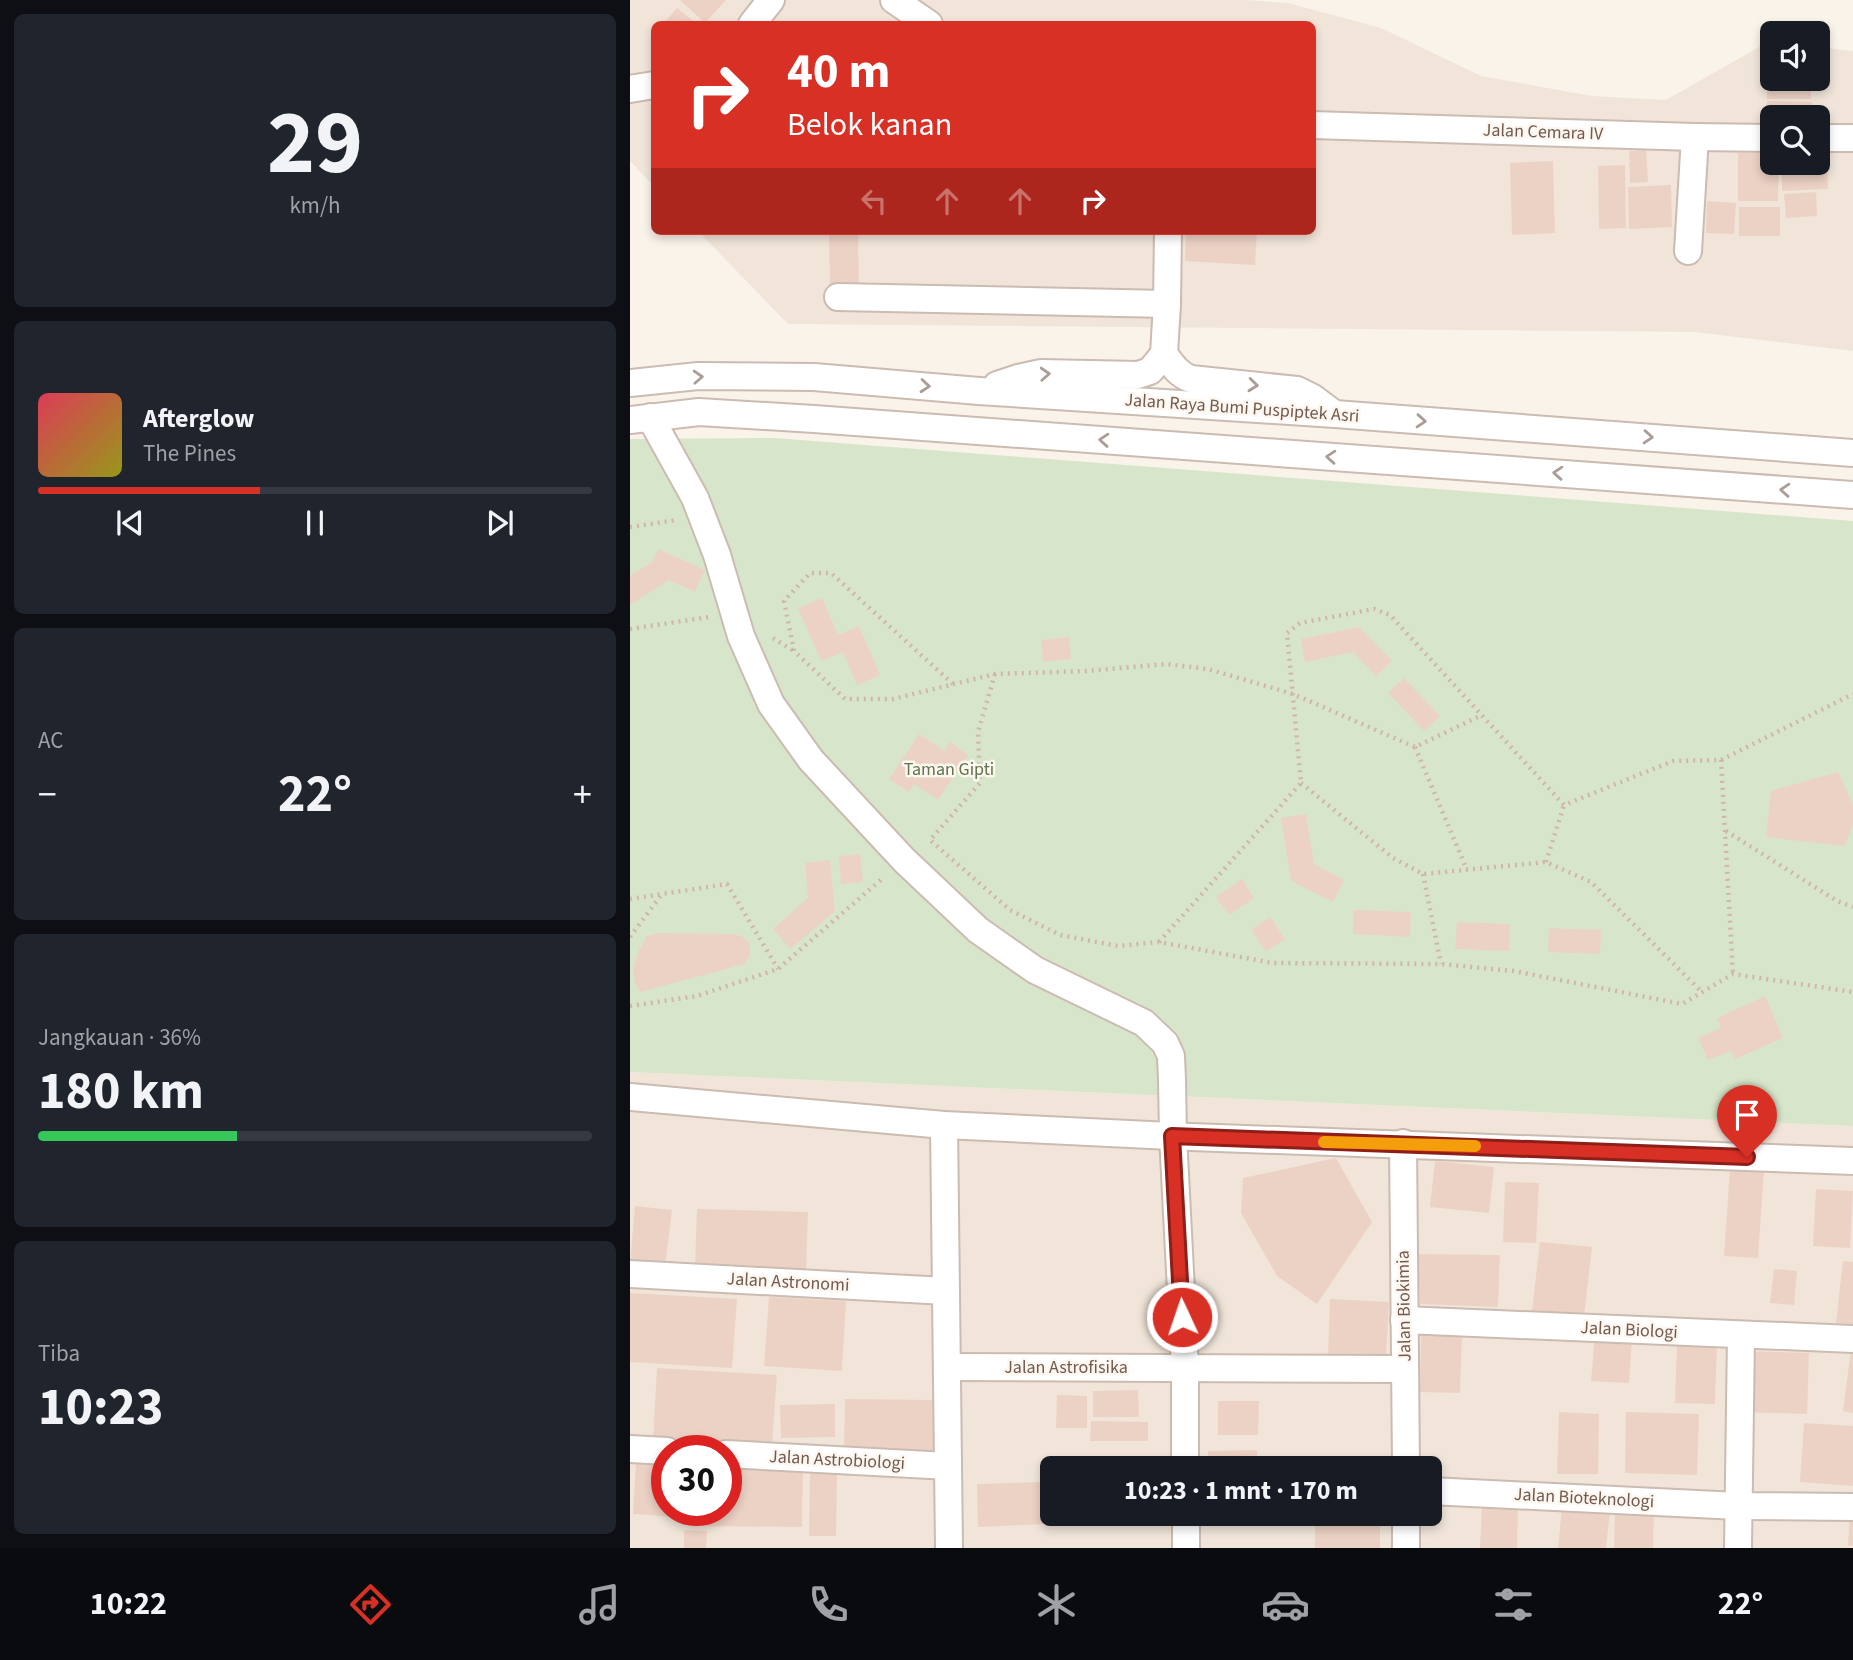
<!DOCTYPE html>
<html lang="id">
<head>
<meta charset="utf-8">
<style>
	body { margin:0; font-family:"Source Sans 3",sans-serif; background:#20242c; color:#f1f3f6; height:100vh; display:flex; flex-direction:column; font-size:26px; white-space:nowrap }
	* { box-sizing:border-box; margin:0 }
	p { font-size:23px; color:#9ea1a6 }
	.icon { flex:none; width:38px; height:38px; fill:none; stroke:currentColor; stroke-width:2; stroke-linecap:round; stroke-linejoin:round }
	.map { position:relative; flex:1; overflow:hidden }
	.details { display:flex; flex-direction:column; gap:14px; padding:14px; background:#0d0f14; width:630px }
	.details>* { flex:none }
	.guide { position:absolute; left:21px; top:21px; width:665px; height:214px; border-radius:10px; box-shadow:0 4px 10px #0003; background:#d93025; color:#fff; overflow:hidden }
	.buttons { position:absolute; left:1130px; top:21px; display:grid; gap:14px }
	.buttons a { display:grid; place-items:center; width:70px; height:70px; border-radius:10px; background:#171b24; box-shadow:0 4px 10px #0003; font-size:35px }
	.speed { position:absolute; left:21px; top:1435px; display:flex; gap:14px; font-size:35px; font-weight:700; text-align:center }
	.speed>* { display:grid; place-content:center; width:91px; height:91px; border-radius:50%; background:#171b24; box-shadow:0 4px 10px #0003; line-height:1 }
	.speed .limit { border:10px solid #d22; background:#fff; color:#111 }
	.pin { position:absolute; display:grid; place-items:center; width:60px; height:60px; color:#fff; margin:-72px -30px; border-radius:50% 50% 50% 0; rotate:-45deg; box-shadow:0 0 7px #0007 }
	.pin .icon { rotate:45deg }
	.me { position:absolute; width:77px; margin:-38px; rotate:357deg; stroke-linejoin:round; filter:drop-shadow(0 0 5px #0008) }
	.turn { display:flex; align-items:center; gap:24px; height:147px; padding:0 21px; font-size:32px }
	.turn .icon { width:91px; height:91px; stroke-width:2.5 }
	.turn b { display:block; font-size:49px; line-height:60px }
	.lanes { display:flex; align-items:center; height:66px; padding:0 21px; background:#0003; justify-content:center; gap:35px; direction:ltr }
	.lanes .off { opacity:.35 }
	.big { font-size:52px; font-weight:700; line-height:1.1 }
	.details .widget { flex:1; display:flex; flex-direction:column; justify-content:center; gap:10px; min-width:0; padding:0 24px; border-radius:10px; background:#20242c }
	.details .dial { align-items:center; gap:0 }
	.dial b { font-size:91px; line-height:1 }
	.song { display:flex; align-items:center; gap:21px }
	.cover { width:84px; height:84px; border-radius:10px; background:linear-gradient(135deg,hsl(350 70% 55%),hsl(60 70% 35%)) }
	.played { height:7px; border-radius:4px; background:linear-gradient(90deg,#d93025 40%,#363941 40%) }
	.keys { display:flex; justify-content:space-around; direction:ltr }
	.heat { display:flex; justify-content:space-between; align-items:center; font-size:38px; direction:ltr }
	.charge { height:10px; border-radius:5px; background:linear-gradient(90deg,#34c759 36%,#363941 0) }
	.trip { position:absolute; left:410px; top:1456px; width:402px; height:70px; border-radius:10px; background:#171b24; box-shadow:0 4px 10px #0003; font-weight:700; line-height:70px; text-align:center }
	.tabs { display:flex; height:112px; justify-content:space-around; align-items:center; background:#090b0e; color:#9ea1a6 }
	.tabs .icon { width:49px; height:49px }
	.tabs .on { color:#d93025 }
	.tabs b { font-size:32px; color:#f1f3f6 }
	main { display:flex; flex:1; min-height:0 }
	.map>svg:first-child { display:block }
	.residential { fill:#f1e5d9; fill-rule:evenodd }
	.green { fill:#d7e6ca }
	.building { fill:#ecd2c5 }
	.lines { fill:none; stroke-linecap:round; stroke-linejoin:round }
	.minor-casing { stroke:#cbbbb1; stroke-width:30 }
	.path { stroke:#d1b6a8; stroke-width:4.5; stroke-dasharray:2 5; stroke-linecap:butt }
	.minor { stroke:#fff; stroke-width:26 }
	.oneway { stroke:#aa9c96 }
	.route-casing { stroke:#8d1f18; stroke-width:18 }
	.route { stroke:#d93025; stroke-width:12 }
	.slow { stroke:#f59e0b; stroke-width:12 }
	.labels { text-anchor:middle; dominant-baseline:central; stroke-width:5; stroke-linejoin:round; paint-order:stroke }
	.street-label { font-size:18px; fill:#725a50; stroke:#fdf7f0 }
	.park-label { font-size:18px; fill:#5a764a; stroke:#fdf7f0 }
</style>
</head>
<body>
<main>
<section class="details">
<div class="widget dial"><b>29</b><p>km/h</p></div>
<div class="widget">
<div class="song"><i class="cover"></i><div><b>Afterglow</b><p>The Pines</p></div></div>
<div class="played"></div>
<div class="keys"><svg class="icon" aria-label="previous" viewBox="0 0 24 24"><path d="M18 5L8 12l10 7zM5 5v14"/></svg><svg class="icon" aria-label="pause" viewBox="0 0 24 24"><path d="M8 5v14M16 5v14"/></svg><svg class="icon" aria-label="next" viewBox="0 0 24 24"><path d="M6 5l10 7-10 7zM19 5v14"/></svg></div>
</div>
<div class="widget"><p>AC</p>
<div class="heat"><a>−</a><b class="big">22°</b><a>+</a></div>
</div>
<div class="widget"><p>Jangkauan · 36%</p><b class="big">180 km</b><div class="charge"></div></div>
<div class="widget"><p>Tiba</p><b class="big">10:23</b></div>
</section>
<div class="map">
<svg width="1223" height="1548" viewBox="0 0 1223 1548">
	<rect width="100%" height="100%" fill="#faf3ea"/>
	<g class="residential">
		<path d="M0 0H617L658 3 751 28 851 76 962 96 1036 100 1136 43H1143V79H1188V47L1223 51V351L1065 332 158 324 68 231H682V24H24V186L0 161ZM1143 117H1188V163H1143Z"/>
		<path d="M0 1072 1223 1126V1548H0ZM37 1451H96V1510H37ZM422 1468H800V1514H422Z"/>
	</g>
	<polygon class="green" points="144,438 1223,521 1223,1126 0,1072 0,439"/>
	<g class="building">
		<polygon points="50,0 96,0 75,23"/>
		<polygon points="47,8 67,24 33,24"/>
		<polygon points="1137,57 1143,57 1143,79 1181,79 1181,99 1137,99"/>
		<polygon points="1137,101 1182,102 1182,117 1143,117 1143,130 1137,130"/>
		<polygon points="1016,150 1018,182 1000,183 999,151"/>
		<polygon points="1108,153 1143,153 1143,163 1149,163 1148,201 1108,201"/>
		<polygon points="923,161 925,233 882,235 880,163"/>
		<polygon points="1197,162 1198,189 1152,191 1152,164"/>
		<polygon points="995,165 996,228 969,229 968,166"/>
		<polygon points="1041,185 1042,227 999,229 998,187"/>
		<polygon points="1186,192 1187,216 1156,218 1154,194"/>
		<polygon points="1077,201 1106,203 1104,234 1076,233"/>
		<rect x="1109" y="207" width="41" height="29"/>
		<polygon points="199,231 228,231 229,292 200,293"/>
		<polygon points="556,231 627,231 625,265 555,261"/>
		<polygon points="28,549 75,570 65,592 39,580 0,605 0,576 22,562"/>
		<polygon points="192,598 208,635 229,626 250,675 227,685 213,652 191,661 168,608"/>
		<polygon points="729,627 762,661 746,676 723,652 675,662 671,639"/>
		<polygon points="439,637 441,659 413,662 411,640"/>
		<polygon points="774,678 810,716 794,731 758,693"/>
		<polygon points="289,734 314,751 320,742 338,755 308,800 284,784 279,792 259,779"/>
		<polygon points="1208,772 1223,805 1223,825 1214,846 1136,837 1141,791"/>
		<polygon points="676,814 684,864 714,880 703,902 661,881 651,818"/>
		<polygon points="230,854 233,882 211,884 209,856"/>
		<polygon points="200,860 205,911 160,949 143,929 178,898 175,863"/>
		<polygon points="612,879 624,898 599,915 586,897"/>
		<polygon points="724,910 781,912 780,937 723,934"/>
		<polygon points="640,917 655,939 636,952 621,930"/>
		<polygon points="827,922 880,924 879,951 825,949"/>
		<polygon points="919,928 971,930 970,954 918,952"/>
		<polygon points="28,933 103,934 111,936 120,943 120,955 115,964 10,992 5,983 3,970 9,950 17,936"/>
		<polygon points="1135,996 1153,1038 1105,1059 1101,1051 1078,1060 1068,1038 1091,1028 1087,1018"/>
		<polygon points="706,1158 742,1222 687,1304 647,1276 611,1213 613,1178"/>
		<polygon points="805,1161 864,1167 859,1213 800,1207"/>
		<polygon points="1100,1169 1134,1171 1128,1258 1094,1256"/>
		<polygon points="875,1182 909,1183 906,1243 873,1242"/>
		<polygon points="1186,1189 1223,1191 1220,1248 1183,1246"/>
		<polygon points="5,1206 42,1210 35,1267 0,1264"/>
		<polygon points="67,1209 178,1212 176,1270 65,1268"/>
		<polygon points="910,1242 962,1247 954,1316 902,1311"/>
		<polygon points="788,1254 870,1255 868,1307 790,1304"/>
		<polygon points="1213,1261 1223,1262 1223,1324 1206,1323"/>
		<polygon points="1144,1269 1167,1271 1164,1305 1140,1303"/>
		<polygon points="0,1293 107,1299 102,1368 0,1362"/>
		<polygon points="139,1297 216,1301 212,1371 134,1366"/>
		<polygon points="700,1299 759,1302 756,1358 698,1356"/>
		<polygon points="791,1331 832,1332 830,1393 790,1392"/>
		<polygon points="965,1334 1002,1337 999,1383 961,1381"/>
		<polygon points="1047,1342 1087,1343 1085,1404 1045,1403"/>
		<polygon points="1221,1349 1223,1349 1223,1413 1213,1411"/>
		<polygon points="1115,1351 1179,1353 1177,1414 1112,1412"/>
		<polygon points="27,1368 147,1375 142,1444 23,1438"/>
		<polygon points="508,1390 509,1417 463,1417 463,1391"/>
		<polygon points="427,1395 457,1396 457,1428 426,1428"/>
		<polygon points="215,1399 307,1400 306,1450 214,1449"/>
		<polygon points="588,1401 629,1401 628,1435 588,1435"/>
		<polygon points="205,1404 205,1437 151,1438 150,1405"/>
		<polygon points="929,1412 969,1414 968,1474 927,1474"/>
		<polygon points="996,1412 1069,1414 1067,1475 995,1473"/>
		<polygon points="461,1421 518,1422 518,1441 460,1441"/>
		<polygon points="1174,1423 1223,1426 1223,1486 1170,1482"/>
		<polygon points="627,1450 627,1468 578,1468 578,1451"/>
		<polygon points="6,1462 37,1464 37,1510 45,1510 44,1517 3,1514"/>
		<polygon points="96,1465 173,1466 172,1527 70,1526 71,1510 96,1510"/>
		<polygon points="180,1472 207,1472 206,1536 179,1536"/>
		<polygon points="414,1482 415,1524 348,1527 347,1484"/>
		<polygon points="852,1507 888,1508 887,1548 850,1548"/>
		<polygon points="985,1507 1024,1507 1023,1548 984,1548"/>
		<polygon points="932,1508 980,1512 976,1548 928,1548"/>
		<polygon points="578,1514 681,1514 681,1518 579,1518"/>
		<polygon points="717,1514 746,1514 746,1518 717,1520"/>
		<polygon points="1220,1515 1223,1515 1223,1546 1218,1545"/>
		<rect x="685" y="1522" width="65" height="26"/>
		<polygon points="54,1530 77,1531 76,1548 54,1548"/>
	</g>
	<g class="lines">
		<defs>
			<g id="minor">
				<polyline points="264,0 299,24"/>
				<polyline points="122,24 141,0"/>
				<polyline points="0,89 24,85"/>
				<polyline points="682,125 1065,137 1143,138"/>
				<polyline points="1188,138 1223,138"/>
				<polyline points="1058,251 1065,137"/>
				<polyline points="208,297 537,304"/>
				<polyline points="534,354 537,304 538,231"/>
				<polyline points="0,383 68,376 184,377 349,391 705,414 1223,453"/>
				<path d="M367 385 388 378 411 373 508 375 520 371 534 354C542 365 549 375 561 379L667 390 683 398 703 413"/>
				<polyline points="20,417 65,498 87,555 111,636 141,704 181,760 274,860 348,930 405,970 514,1023 535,1043 541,1056 542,1080 543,1136 555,1368 555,1468"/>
				<polyline points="0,420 69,412 184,419 1223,495"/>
				<polyline points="0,1097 314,1125 561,1137 1223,1161"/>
				<polyline points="314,1125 319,1548"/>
				<polyline points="773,1143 776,1468"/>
				<polyline points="0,1274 316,1291"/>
				<polyline points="774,1320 1223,1339"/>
				<polyline points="317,1367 775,1369"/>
				<polyline points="0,1449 37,1451"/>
				<polyline points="96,1454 318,1466"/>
				<polyline points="800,1491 1108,1506 1223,1507"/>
				<polyline points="556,1514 556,1548"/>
				<polyline points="776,1514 776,1548"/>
				<polyline points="1108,1548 1111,1335"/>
			</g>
		</defs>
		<use href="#minor" class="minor-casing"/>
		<g class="path">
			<polyline points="0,527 47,520"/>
			<polyline points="0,629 79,617"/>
			<polyline points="143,638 164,651"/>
			<polyline points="365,674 348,732 350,783 300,840 380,910 430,935 488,946 529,942 643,963 811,964 884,971 1052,1004 1103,974 1223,992"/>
			<polyline points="323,684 201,573 180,573 154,601 164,651 215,699 263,699 365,674 457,671 536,664 578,669 663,694 785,747 852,715"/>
			<polyline points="785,747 837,870"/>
			<polyline points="1091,760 1103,974"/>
			<polyline points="671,783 763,858 793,874 916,862 961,882 1072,992"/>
			<polyline points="1096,831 1207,901 1223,907"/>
			<polyline points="916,862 934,805"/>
			<polyline points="793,874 811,964"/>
			<polyline points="0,899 97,884 148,969"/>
			<polyline points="0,937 32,894"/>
			<polyline points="529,942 671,783 657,633 670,623 744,609 760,615 934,805 1043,761 1091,760 1223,694"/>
			<polyline points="0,1006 67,996 148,969 253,878"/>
		</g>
		<use href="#minor" class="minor"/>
	</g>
	<defs><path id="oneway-chevron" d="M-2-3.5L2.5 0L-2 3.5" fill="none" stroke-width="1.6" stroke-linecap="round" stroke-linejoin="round" transform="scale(1.75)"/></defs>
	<g class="oneway">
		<use href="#oneway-chevron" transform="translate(415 374) rotate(-3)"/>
		<use href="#oneway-chevron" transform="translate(68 377) rotate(-3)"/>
		<use href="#oneway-chevron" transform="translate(623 385) rotate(6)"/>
		<use href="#oneway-chevron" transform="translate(295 386) rotate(5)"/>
		<use href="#oneway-chevron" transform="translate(791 421) rotate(4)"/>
		<use href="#oneway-chevron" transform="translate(1018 437) rotate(4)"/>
		<use href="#oneway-chevron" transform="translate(474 440) rotate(-176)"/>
		<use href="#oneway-chevron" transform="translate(701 457) rotate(-176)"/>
		<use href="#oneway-chevron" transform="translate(928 473) rotate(-176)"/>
		<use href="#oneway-chevron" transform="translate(1155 490) rotate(-176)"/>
	</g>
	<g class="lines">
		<defs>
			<polyline id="route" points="552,1317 542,1136 1117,1157"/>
		</defs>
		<use href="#route" class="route-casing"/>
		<use href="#route" class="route"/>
		<polyline class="slow" points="694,1142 845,1146"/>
	</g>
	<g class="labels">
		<g class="street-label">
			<text transform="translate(913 132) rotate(2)">Jalan Cemara IV</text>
			<text transform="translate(612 408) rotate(4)">Jalan Raya Bumi Puspiptek Asri</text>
			<text transform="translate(158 1282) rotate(3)">Jalan Astronomi</text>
			<text transform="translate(774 1306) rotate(-91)">Jalan Biokimia</text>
			<text transform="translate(999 1330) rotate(3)">Jalan Biologi</text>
			<text x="436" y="1367">Jalan Astrofisika</text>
			<text transform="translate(207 1460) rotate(3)">Jalan Astrobiologi</text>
			<text transform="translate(954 1498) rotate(3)">Jalan Bioteknologi</text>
		</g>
		<g class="park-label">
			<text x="319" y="769">Taman Gipti</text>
		</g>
	</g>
</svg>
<div class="buttons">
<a><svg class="icon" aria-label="sound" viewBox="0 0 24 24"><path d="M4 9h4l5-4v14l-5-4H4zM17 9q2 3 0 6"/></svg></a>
<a><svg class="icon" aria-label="search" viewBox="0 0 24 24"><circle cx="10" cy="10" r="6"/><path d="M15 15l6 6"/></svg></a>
</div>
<div class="speed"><div class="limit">30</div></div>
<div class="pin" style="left:1117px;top:1157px;background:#d93025"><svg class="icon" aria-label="arrive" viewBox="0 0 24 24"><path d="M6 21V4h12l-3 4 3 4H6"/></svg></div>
<svg class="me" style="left:552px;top:1317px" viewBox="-20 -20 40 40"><circle r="17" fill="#d93025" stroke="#fff" stroke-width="3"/><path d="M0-11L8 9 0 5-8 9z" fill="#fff"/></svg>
<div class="trip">10:23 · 1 mnt · 170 m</div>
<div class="guide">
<div class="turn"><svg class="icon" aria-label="right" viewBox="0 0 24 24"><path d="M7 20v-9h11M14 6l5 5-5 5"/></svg><div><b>40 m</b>Belok kanan</div></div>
<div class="lanes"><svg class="icon off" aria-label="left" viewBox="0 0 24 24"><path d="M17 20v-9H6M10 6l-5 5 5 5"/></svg><svg class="icon off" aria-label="ahead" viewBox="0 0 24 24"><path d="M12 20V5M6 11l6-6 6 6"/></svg><svg class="icon off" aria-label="ahead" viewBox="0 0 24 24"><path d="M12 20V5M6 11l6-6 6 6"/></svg><svg class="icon" aria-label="right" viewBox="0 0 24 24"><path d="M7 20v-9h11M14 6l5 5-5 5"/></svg></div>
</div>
</div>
</main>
<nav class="tabs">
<b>10:22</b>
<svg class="icon on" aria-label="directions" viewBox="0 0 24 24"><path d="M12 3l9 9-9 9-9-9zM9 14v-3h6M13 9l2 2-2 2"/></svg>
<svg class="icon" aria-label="music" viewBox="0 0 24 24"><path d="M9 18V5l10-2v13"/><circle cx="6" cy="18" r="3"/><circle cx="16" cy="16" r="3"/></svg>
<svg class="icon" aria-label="phone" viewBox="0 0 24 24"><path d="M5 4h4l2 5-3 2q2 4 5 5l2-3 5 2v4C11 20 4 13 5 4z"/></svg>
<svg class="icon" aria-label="climate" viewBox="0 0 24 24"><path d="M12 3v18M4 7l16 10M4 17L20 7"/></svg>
<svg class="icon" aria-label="car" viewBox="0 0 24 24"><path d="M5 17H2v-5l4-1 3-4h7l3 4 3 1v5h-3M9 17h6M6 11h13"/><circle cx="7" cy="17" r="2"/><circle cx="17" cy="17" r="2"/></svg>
<svg class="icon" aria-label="filters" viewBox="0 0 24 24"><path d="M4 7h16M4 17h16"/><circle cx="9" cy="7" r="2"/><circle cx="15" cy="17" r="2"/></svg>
<b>22°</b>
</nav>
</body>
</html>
